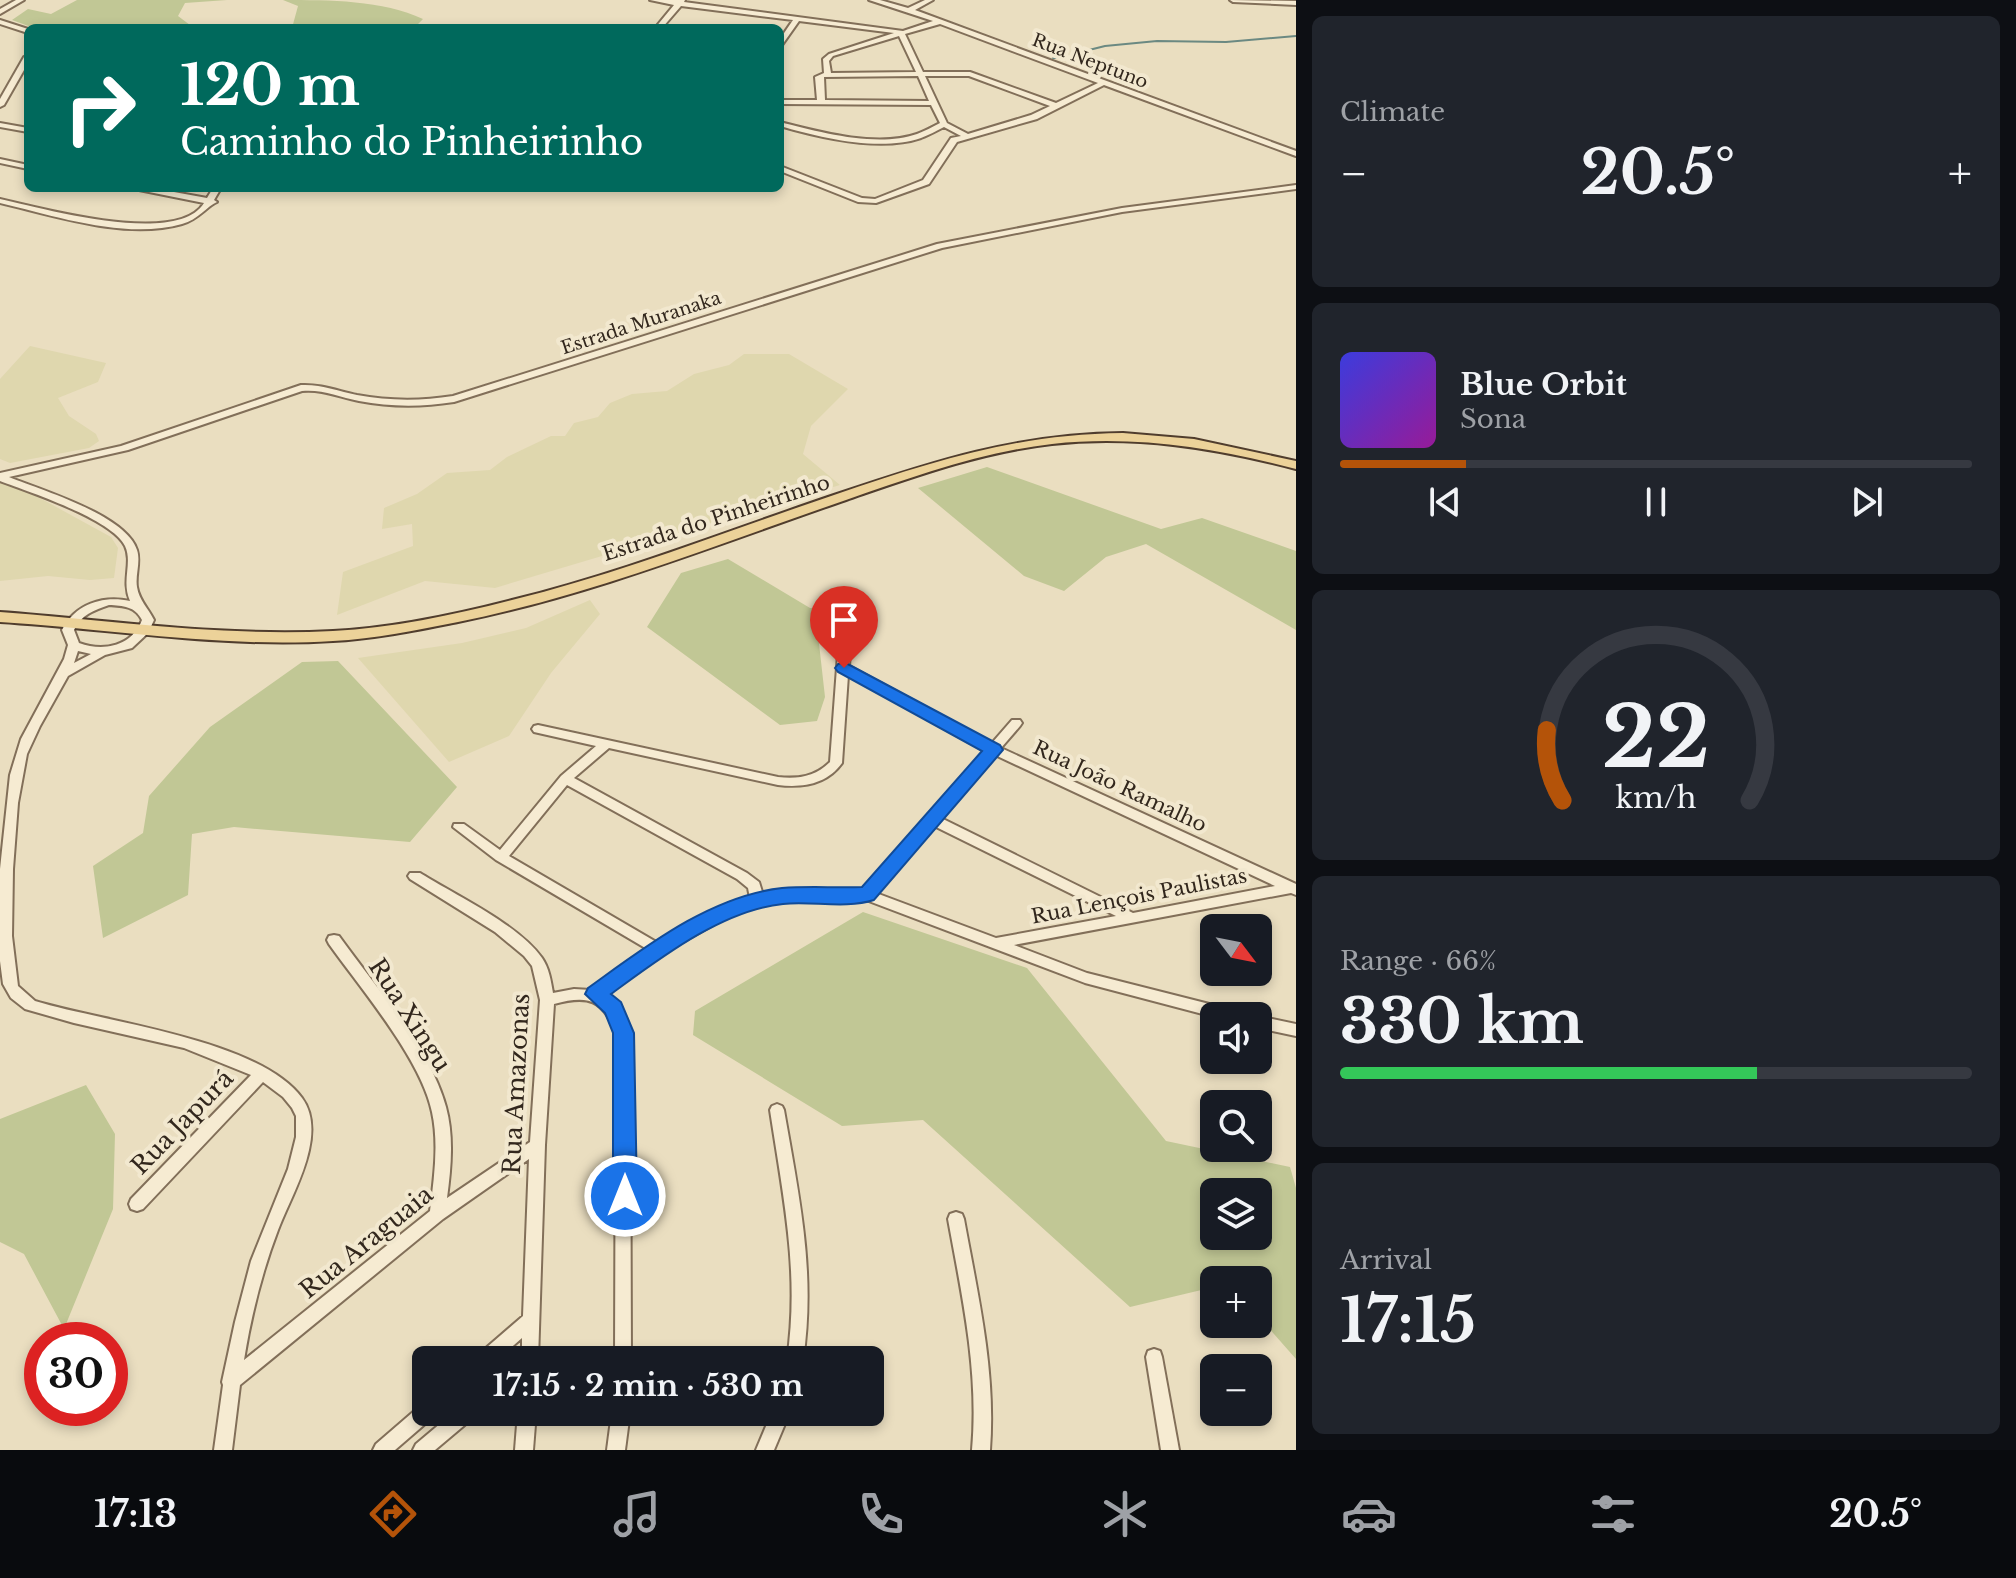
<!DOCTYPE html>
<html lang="en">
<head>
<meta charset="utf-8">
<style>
	body { margin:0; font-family:"Libre Baskerville",serif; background:#20242c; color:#f1f3f6; height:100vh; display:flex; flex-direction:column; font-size:30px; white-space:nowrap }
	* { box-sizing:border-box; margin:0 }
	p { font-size:26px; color:#9ea1a6 }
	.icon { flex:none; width:44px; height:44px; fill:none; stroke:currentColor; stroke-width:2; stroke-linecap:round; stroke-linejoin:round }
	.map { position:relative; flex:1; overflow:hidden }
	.details { display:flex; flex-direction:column; gap:16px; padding:16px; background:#0d0f14; width:720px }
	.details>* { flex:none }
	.hud { position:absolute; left:24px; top:24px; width:760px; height:168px; border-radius:12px; box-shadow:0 4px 12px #0003; background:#00695c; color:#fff; overflow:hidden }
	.needle { width:52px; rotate:122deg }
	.buttons { position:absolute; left:1200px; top:914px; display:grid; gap:16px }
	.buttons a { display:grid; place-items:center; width:72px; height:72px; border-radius:12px; background:#171b24; box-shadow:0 4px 12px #0003; font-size:40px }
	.speed { position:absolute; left:24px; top:1322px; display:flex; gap:16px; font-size:40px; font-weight:700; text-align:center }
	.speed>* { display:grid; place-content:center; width:104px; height:104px; border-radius:50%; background:#171b24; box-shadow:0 4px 12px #0003; line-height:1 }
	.speed .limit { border:12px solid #d22; background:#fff; color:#111 }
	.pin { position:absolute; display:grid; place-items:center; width:68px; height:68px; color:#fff; margin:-82px -34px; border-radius:50% 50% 50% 0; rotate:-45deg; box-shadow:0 0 8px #0007 }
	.pin .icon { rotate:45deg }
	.me { position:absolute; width:88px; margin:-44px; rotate:0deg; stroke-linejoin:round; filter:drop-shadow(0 0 6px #0008) }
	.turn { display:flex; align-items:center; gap:28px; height:168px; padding:0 24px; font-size:36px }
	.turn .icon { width:104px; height:104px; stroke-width:2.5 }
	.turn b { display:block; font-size:56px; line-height:68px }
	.big { font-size:60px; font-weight:700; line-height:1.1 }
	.details .card { flex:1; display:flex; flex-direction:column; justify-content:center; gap:12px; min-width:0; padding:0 28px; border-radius:12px; background:#20242c }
	.details .dial { align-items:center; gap:0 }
	.dial svg { height:208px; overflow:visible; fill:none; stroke:#363941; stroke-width:7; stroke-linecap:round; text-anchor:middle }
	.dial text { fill:#f1f3f6; stroke:none }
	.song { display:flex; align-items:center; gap:24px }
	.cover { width:96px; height:96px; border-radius:12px; background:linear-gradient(135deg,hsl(240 70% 55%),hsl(300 70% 35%)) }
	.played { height:8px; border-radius:4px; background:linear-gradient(90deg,#b45309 20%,#363941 20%) }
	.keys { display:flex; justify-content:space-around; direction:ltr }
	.heat { display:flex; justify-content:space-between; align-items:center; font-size:44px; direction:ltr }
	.charge { height:12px; border-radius:6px; background:linear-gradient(90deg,#34c759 66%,#363941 0) }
	.trip { position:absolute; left:412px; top:1346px; width:472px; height:80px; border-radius:12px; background:#171b24; box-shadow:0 4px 12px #0003; font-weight:700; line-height:80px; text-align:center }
	.tabs { display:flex; height:128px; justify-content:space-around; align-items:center; background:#090b0e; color:#9ea1a6 }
	.tabs .icon { width:56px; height:56px }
	.tabs .selected { color:#b45309 }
	.tabs b { font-size:36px; color:#f1f3f6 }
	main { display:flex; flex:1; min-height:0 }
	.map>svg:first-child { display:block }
	.farmland { fill:#dfd7ae }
	.green { fill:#c1c795; fill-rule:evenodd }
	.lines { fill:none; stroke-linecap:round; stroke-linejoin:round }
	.stream { stroke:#6b8982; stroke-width:2 }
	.minor-casing { stroke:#826f59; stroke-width:4 }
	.major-casing { stroke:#503d2d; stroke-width:4 }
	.minor { fill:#f6ebd2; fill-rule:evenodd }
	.major { fill:#ecd299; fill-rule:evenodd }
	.route { fill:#1a73e8; stroke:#114b97; stroke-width:2 }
	.labels { text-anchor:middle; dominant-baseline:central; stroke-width:8; stroke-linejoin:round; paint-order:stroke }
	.far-street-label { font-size:18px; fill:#32271d; stroke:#f2e8cf }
	.street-label { font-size:20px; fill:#32271d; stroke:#f2e8cf }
	.near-street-label { font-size:24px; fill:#32271d; stroke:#f2e8cf }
</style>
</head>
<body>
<main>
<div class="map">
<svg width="1296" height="1450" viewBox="0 0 1296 1450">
	<rect width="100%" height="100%" fill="#eadec0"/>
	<g class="farmland">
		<polygon points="30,346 106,363 98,382 58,398 69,416 96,434 99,441 89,448 10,463 0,459 0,379"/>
		<polygon points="744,354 789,354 848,389 811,426 803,454 840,485 495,588 425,581 337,615 343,572 413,546 412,524 382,529 384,508 417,494 447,473 490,470 507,457 551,436 565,436 574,423 598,417 610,403 632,394 667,391 694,374 729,365"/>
		<polygon points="0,480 18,486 111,537 118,548 114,578 90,580 48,576 0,581"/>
		<polygon points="590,600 600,614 551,673 509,736 449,762 358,658 462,643 526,628"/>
	</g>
	<g class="green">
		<polygon points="77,0 227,0 185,3 178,16 194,28 34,28 12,20 28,9 51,14"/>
		<path d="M283 0C329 0 383 0 423 19L414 28H292L298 6Z"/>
		<polygon points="987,467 1161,529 1202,518 1296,551 1296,630 1146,544 1106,557 1064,591 1024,576 918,488"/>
		<polygon points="728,559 810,608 815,608 825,697 817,721 780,725 647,627 681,573"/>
		<polygon points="338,661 457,787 410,842 234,827 192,834 188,895 103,938 93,866 143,833 149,796 210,727 302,662"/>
		<path d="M863 912 1027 968 1166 1141 1290 1167 1296 1188V1359L1258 1316V1280H1214V1287L1130 1307 923 1120 842 1126 693 1035 695 1011ZM1258 1192V1236H1214V1192Z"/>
		<polygon points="86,1085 115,1134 113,1209 64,1329 24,1254 0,1242 0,1119"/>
	</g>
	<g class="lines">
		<polyline class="stream" points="1053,58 1078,57 1085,51 1105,46 1157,41 1226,42 1296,36"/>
		<defs>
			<g id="minor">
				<polygon points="16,0 24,0 0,14 0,9"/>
				<path d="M650 0H685L684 2 903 31 933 21 869 0H880L908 8 925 0H933L915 10 1296 151V156L1104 85 1037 119 957 142 929 184 876 203 858 202 780 171V166L862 198 875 199 923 180 951 138 961 136 944 127C936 131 929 135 921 138 880 152 821 138 780 126V122C819 132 877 148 917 134 925 131 932 127 940 123L931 105 780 104V100H817L815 77 824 73 823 59 829 54 894 33 799 21 782 45 780 46V39L793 20 681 6 662 28H655L674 5ZM940 24 1098 83 1056 103 970 72H923L905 34ZM899 36 916 72 831 73 829 61 833 56ZM918 76 929 101 825 100 824 77ZM925 76H969L1050 106 1031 115 968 134 947 123Z"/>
				<polygon points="1230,0 1296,1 1296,5 1233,2"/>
				<polygon points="0,20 28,29 28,33 0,24"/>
				<polygon points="28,55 28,63 4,105 0,107 0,99 24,57"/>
				<polygon points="0,123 28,128 28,132 0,127"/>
				<polygon points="0,159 28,165 28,169 0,163"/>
				<path d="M1296 185V189L1122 212 942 248 454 402C422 407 390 407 359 401 339 397 322 389 302 391L128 450 9 477C41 490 126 515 137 550 141 562 135 575 137 587 139 600 148 608 154 620L148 633 132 648 105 655 68 676 40 726 27 754 18 803 13 869 12 936 18 986 35 1001C103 1022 259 1039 302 1098 313 1113 313 1132 309 1150 303 1178 288 1204 278 1230 262 1272 251 1316 244 1360L430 1211C434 1178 439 1144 432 1112 421 1059 361 989 329 944L327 940 329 936 334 935 339 936C374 985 430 1048 446 1107 454 1136 451 1169 447 1198L530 1142 540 1000 532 966 524 956 495 932 410 879 408 876 410 873H420C455 895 518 924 542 958 549 968 551 981 553 993L574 989 591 990 647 949 496 860 453 827 454 824H464L500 850 561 776 596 746 534 732 532 729 534 726 538 725 778 777C798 779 815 777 830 762L840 627 846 623 852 627 849 666 992 743 1012 720H1020L1022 723 1020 726 1001 748 1296 884V895L1291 893 1014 945 1087 973 1233 1010 1238 1012 1240 1016 1214 1017 1085 983 866 900 781 901 738 911 663 953 605 995 616 1004 630 1033 631 1360H615L616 1033C603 999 588 995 554 1004L545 1145 538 1360H522V1338L497 1360H477L479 1354 523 1316 529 1159 443 1219 240 1385 232 1450H214L223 1385 222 1382 235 1322 251 1261 288 1169 296 1137V1116L292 1108 283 1097 263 1082 143 1209 137 1211 131 1209 129 1204 131 1199 251 1075 184 1048 74 1023 25 1009 11 998 3 984 0 961V869L10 775 21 739 64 659 68 645 62 630C75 604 103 595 130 601 121 580 133 563 125 546 112 519 29 492 0 481V473L121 446 301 385C321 384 338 391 357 395 389 401 421 401 453 396L937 244 1122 208ZM109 605C123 606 135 606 142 620 132 646 104 652 79 643L74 630C81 615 94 610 109 605ZM78 651 91 654 74 663ZM848 675 985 751 864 890 781 891 763 895 759 882 747 873 574 778 609 748 778 785C803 788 827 784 842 763ZM995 755 1275 886 1133 913 941 818ZM567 785 737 879 748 888 750 898 729 903 658 943 509 856ZM934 826 1116 916 996 938 876 893Z"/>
				<path d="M135 188H152L207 198 213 188H221L214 200 217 202C207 206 198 220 182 224 126 240 55 216 0 203V199C42 208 177 247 204 203L139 190Z"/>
				<polygon points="1258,1016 1296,1024 1296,1036 1258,1028"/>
				<path d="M777 1104 782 1106 784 1110C799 1196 816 1273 803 1360H787C800 1273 783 1196 770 1110L772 1106Z"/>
				<path d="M956 1212 962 1214 964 1219C978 1296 996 1371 990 1450H972C979 1371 962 1296 948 1219L950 1214Z"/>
				<polygon points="1154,1349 1160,1351 1162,1357 1179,1450 1161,1450 1146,1357 1148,1351"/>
				<polygon points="426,1404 426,1412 435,1412 432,1418 395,1450 373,1450 376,1444 420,1406"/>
				<polygon points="454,1412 476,1412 473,1418 435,1450 413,1450 416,1444"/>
				<polygon points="518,1412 536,1412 533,1450 515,1450"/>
				<polygon points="612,1412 630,1412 625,1450 607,1450"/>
				<polygon points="772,1412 790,1412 774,1450 756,1450"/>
			</g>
			<path id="major" d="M1123 433 1194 439 1296 461V469C1216 448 1135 435 1052 444 981 452 913 477 846 500 718 544 592 595 458 622 417 630 375 639 333 641 222 648 111 629 0 622V612C111 620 222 637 333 631 392 628 454 615 512 600 622 573 727 531 834 495 934 461 1017 434 1123 433Z"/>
		</defs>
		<use href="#minor" class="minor-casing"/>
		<use href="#major" class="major-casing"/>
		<use href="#minor" class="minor"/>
		<use href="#major" class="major"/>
	</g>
	<path class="route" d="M844 662 1000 745 1003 750 874 900C846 909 812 901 783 904 722 910 659 959 611 994L621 1002 634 1033 637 1196 634 1204 625 1207 617 1204 613 1196V1033L605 1013 585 994 588 988C645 947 710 896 782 888 808 886 836 888 862 887L982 751 838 672 835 668 838 664Z"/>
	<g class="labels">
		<g class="far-street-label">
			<text transform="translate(1090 61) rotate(21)">Rua Neptuno</text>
			<text transform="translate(641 323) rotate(-18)">Estrada Muranaka</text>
		</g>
		<g class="street-label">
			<text transform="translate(716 518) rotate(-18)">Estrada do Pinheirinho</text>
			<text transform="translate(1120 786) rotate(25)">Rua João Ramalho</text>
			<text transform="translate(1139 896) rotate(-11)">Rua Lençois Paulistas</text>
		</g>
		<g class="near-street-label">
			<text transform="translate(410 1015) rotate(57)">Rua Xingu</text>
			<text transform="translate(516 1084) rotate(-87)">Rua Amazonas</text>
			<text transform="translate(182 1122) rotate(-46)">Rua Japurá</text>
			<text transform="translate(366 1242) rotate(-39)">Rua Araguaia</text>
		</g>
	</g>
</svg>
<div class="buttons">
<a><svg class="needle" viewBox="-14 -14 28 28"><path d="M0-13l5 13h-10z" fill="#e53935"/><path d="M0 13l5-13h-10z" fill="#9ea1a6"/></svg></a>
<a><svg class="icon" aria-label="sound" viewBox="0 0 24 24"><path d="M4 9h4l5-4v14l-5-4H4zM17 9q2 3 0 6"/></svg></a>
<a><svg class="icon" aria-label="search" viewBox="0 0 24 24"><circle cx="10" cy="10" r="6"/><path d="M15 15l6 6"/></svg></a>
<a><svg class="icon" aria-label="layers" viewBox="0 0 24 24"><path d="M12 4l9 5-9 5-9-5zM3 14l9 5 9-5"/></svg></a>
<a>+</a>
<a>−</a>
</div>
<div class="speed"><div class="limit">30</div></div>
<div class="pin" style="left:844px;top:668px;background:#d93025"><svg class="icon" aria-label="arrive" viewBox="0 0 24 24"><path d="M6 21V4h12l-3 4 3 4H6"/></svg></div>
<svg class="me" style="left:625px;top:1196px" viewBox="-20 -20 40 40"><circle r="17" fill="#1a73e8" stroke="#fff" stroke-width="3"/><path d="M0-11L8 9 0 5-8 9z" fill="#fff"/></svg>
<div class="trip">17:15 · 2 min · 530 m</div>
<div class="hud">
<div class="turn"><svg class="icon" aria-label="right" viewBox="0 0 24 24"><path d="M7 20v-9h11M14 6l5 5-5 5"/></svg><div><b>120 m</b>Caminho do Pinheirinho</div></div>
</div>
</div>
<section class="details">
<div class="card"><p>Climate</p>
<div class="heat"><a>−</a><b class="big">20.5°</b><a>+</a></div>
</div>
<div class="card">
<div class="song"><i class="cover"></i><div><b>Blue Orbit</b><p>Sona</p></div></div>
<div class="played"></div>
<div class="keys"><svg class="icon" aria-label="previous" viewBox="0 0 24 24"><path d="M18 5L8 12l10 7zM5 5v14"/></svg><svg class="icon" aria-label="pause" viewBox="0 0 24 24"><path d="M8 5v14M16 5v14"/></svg><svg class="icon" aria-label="next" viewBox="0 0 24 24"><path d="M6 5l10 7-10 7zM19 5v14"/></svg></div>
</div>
<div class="card dial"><svg viewBox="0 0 100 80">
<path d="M14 69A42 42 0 1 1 86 69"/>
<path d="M14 69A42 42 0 0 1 8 42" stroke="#b45309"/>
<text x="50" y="56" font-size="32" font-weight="700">22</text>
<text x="50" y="72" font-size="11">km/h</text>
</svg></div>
<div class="card"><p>Range · 66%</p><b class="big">330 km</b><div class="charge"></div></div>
<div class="card"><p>Arrival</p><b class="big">17:15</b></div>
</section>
</main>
<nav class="tabs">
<b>17:13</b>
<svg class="icon selected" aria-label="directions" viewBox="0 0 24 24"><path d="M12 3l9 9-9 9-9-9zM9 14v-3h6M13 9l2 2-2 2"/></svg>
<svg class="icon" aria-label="music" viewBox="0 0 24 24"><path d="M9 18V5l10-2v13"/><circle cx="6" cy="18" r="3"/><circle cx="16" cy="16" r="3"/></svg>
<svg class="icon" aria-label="phone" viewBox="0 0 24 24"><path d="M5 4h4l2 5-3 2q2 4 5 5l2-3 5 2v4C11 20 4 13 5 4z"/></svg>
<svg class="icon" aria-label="climate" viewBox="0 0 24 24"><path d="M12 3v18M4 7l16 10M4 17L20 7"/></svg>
<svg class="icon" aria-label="car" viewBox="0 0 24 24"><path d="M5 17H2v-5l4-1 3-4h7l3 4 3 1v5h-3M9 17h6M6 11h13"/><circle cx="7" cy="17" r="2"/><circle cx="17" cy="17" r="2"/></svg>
<svg class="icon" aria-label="filters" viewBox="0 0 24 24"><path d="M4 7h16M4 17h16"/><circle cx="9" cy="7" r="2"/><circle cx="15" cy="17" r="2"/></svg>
<b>20.5°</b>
</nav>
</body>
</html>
